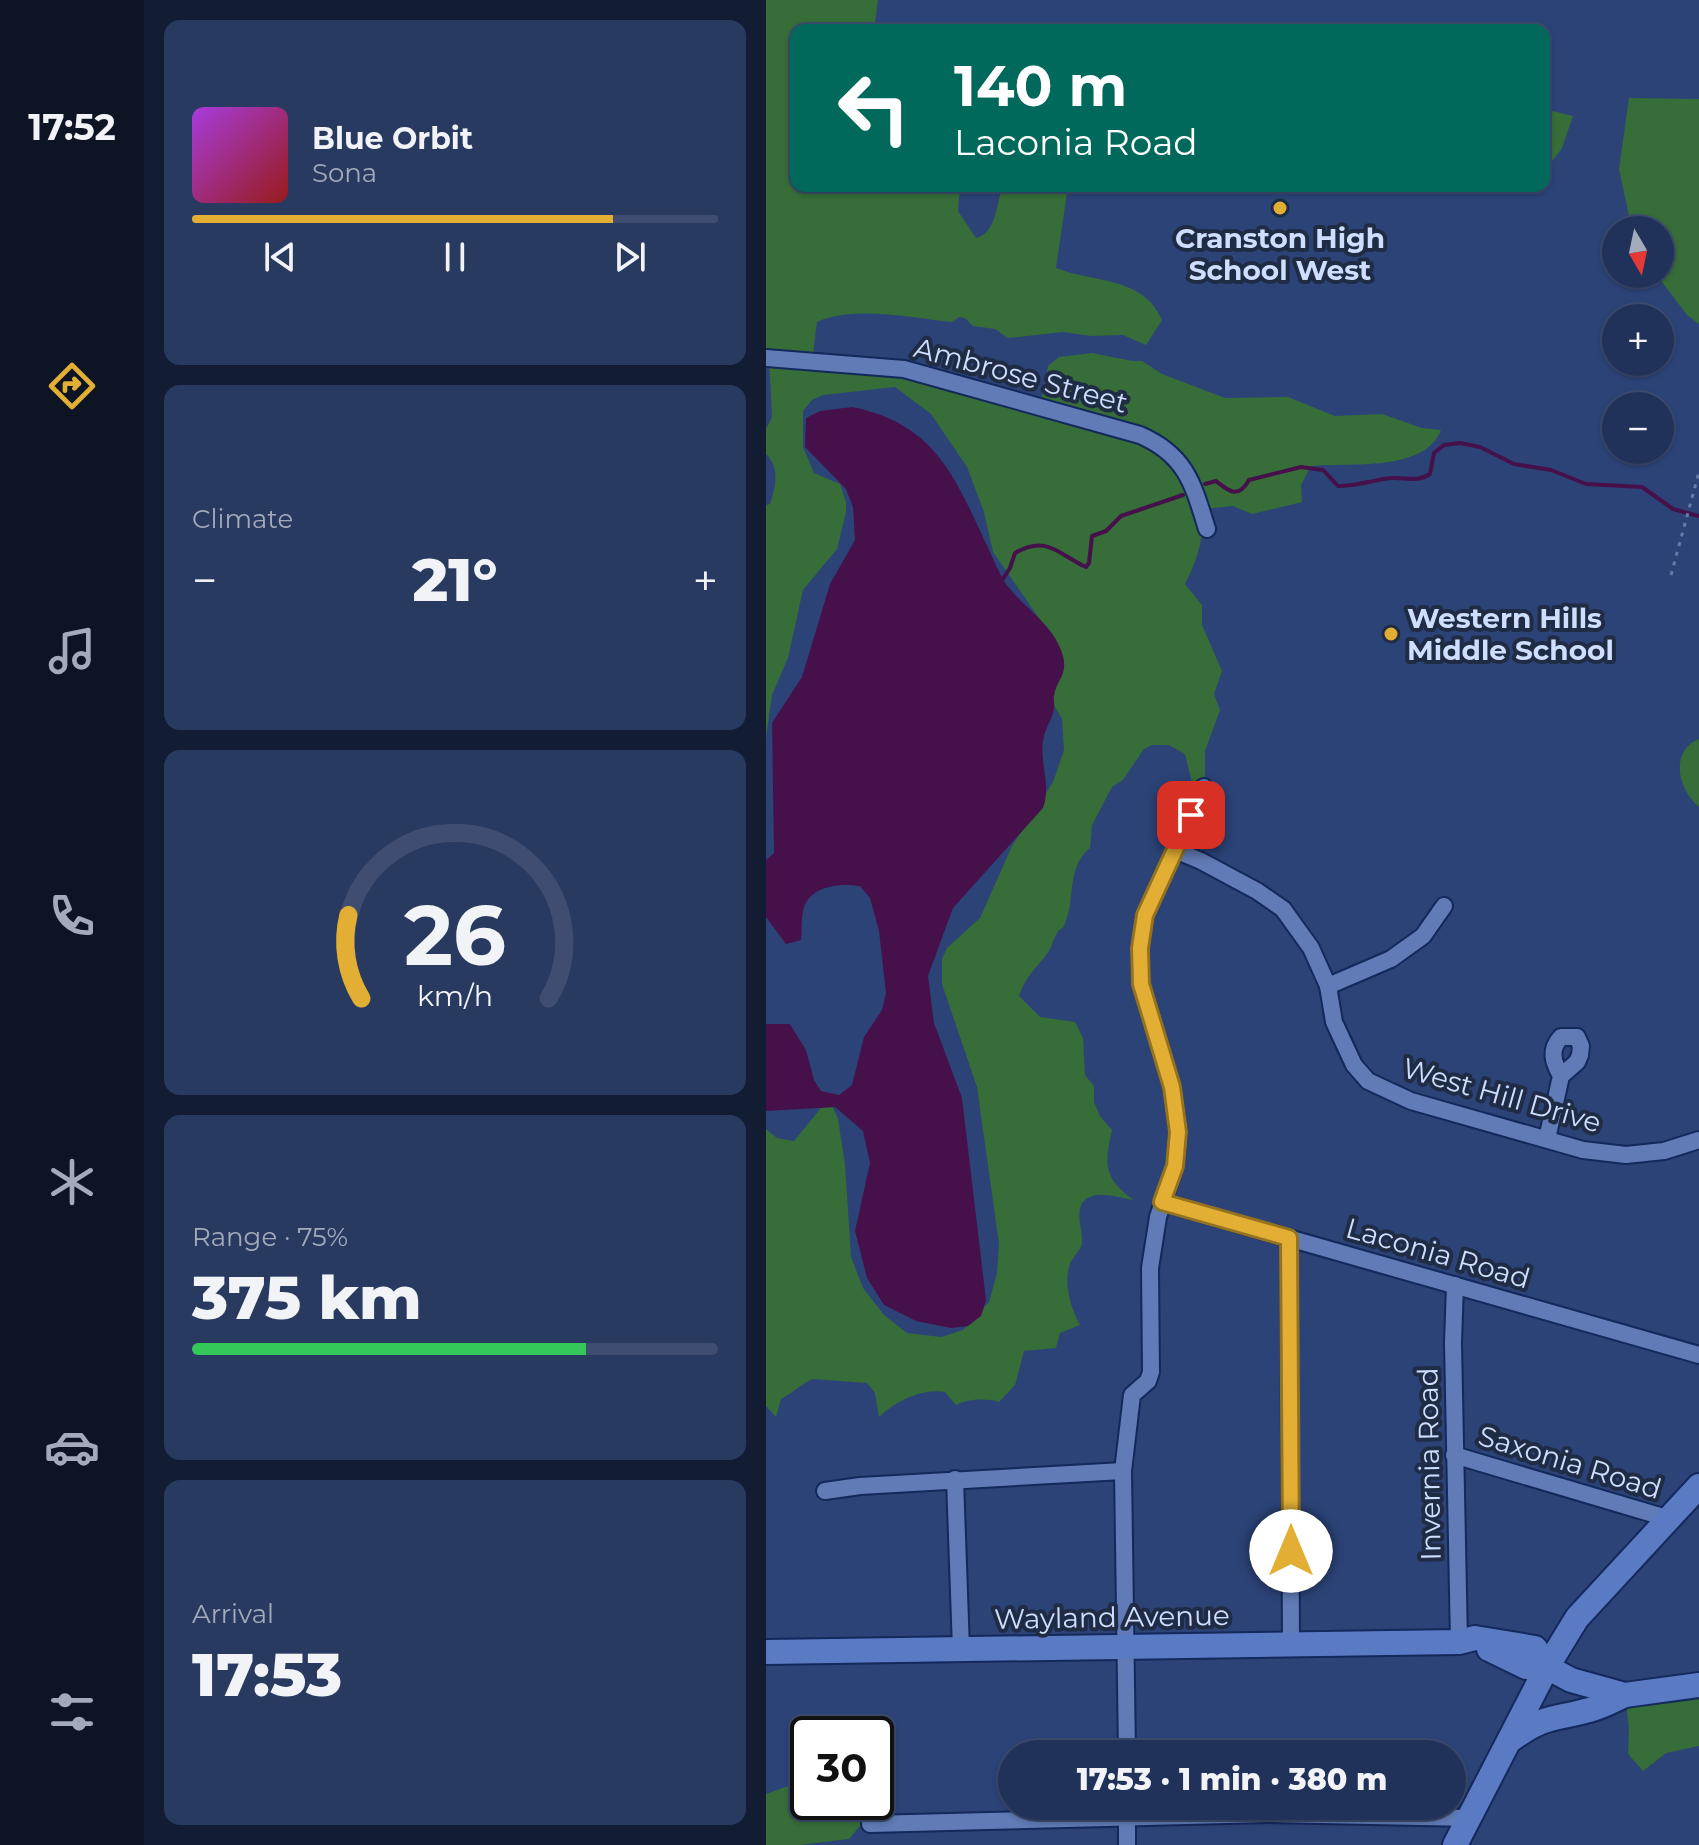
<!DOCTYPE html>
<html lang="en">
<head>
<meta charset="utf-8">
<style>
	body { margin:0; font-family:Montserrat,sans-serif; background:#293a60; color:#f1f3f6; height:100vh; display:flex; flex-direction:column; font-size:30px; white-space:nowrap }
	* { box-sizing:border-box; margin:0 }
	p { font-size:26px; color:#a2aabb }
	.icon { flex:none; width:44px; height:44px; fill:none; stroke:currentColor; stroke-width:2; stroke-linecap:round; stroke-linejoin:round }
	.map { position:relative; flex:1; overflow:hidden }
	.panel { display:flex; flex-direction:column; gap:20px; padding:20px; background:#121c32; width:622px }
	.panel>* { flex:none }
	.banner { position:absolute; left:24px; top:24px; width:760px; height:168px; border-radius:16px; box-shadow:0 2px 6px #0004,0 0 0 2px #3e4d70; background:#00695c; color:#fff; overflow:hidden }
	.needle { width:52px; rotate:171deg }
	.tools { position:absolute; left:836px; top:216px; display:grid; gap:16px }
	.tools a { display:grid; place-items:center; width:72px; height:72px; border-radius:50%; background:#21325a; box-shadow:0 2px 6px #0004,0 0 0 2px #3e4d70; font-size:40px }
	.speed { position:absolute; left:24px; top:1716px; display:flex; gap:16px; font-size:40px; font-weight:700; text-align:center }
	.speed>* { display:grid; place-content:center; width:104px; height:104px; border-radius:50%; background:#21325a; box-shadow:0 2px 6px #0004,0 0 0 2px #3e4d70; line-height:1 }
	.speed .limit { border:4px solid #111; border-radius:12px; background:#fff; color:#111 }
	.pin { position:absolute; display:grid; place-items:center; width:68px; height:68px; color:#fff; margin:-34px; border-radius:16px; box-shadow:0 4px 12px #0006 }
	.me { position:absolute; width:88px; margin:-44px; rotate:0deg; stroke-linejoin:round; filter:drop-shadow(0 0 6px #0008) }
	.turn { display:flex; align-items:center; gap:28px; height:168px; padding:0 32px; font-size:36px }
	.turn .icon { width:104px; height:104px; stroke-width:2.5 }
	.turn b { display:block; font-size:56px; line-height:68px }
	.big { font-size:60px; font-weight:800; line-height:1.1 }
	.panel .tile { flex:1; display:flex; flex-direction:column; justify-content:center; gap:12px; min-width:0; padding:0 28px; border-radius:16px; background:#293a60 }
	.panel .dial { align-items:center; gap:0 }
	.dial svg { height:208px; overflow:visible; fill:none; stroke:#3e4d70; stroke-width:7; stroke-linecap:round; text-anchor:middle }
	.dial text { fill:#f1f3f6; stroke:none }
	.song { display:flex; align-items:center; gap:24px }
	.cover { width:96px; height:96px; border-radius:12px; background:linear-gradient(135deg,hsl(280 70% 55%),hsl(0 70% 35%)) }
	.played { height:8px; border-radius:4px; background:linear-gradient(90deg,#e2af34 80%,#3e4d70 80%) }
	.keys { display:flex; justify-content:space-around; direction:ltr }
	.heat { display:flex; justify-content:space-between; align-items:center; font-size:44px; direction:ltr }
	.charge { height:12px; border-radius:6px; background:linear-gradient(90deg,#34c759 75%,#3e4d70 0) }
	.trip { position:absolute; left:232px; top:1740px; width:468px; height:80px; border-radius:40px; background:#21325a; box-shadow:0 2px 6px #0004,0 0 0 2px #3e4d70; font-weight:800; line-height:80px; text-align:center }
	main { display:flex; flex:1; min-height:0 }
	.menu { display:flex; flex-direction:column; width:144px; justify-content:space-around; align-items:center; background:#0d1424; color:#a2aabb }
	.menu .icon { width:56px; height:56px }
	.menu .selected { color:#e2af34 }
	.menu b { font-size:36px; color:#f1f3f6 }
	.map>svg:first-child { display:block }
	.green { fill:#366d38 }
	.water { fill:#46114a }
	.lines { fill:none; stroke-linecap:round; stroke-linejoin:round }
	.stream { stroke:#46114a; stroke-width:4 }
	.street-casing { stroke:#13285b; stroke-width:20 }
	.secondary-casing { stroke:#13285b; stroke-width:28 }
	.path { stroke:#667ba8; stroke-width:3; stroke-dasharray:4 6; stroke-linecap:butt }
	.street { stroke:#607bb5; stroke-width:16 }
	.secondary { stroke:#5a7ac3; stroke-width:24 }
	.route-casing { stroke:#937222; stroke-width:20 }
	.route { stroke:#e2af34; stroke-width:14 }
	.poi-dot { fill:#e2af34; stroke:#202b44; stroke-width:3 }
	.labels { text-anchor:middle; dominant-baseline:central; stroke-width:8; stroke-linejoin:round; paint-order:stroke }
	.poi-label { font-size:28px; font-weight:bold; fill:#cedeff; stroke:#202b44 }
	.street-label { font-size:28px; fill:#cedeff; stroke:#202b44 }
</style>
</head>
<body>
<main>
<nav class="menu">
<b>17:52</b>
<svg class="icon selected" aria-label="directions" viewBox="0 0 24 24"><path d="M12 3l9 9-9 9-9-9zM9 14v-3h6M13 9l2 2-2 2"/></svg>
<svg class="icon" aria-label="music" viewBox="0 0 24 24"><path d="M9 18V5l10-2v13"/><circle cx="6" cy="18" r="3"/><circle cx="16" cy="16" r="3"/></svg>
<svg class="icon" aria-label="phone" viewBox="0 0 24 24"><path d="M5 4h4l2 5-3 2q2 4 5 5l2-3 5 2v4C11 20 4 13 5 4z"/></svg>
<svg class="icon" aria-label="climate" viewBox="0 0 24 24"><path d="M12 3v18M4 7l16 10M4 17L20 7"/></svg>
<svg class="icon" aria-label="car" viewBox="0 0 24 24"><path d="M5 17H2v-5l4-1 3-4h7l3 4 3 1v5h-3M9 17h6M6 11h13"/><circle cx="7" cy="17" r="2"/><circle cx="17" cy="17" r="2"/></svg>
<svg class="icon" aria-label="filters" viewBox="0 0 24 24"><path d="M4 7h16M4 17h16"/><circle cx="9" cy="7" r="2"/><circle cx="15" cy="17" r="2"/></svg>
</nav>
<section class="panel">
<div class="tile">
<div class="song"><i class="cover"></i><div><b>Blue Orbit</b><p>Sona</p></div></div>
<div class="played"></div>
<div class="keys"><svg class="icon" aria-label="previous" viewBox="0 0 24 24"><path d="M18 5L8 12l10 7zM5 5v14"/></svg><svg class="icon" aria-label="pause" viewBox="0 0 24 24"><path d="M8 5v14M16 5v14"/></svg><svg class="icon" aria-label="next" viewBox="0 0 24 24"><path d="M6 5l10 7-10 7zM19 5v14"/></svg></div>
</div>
<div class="tile"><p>Climate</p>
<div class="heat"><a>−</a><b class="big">21°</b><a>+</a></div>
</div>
<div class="tile dial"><svg viewBox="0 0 100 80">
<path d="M14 69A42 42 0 1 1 86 69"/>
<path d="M14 69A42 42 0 0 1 9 37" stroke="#e2af34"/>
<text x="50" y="56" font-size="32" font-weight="700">26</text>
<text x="50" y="72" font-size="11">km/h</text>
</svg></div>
<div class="tile"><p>Range · 75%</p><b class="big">375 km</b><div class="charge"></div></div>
<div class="tile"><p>Arrival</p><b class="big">17:53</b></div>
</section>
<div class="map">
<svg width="933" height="1845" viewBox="0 0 933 1845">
	<rect width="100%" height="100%" fill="#2c4378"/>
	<g class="green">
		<path d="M0 0H112L108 30H30V186H194L192 211 210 238C231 233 230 203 237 186H302L290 268C327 283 378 276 396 320L380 345 357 335 325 336 297 332 242 338 229 329 207 326 199 318 193 317 186 322C147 318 87 305 51 322L47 354 275 401 282 366 293 357 326 353 366 361H376L396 374 459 398 522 397 569 416 616 414 656 428 675 430C658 473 583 462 545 466L535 485 536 502 486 514 467 506 437 509C439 535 431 561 419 584L436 605V625L456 671 448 694 454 710 439 751V782L428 791 419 754 403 745H386L378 749 357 780 346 787 326 825 324 848C300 868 310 897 299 923 295 933 298 924 291 933 287 939 286 948 280 955 268 971 260 976 253 996L274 1017 309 1022 317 1038 319 1075 328 1086V1102L334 1116 346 1130C338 1165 338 1179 368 1200 354 1198 331 1189 319 1200 308 1209 317 1231 316 1243 315 1251 306 1257 304 1264 297 1284 305 1308 314 1325L294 1333 290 1348 258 1351 249 1385 233 1402C220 1398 202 1399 190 1405L179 1392C156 1388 130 1401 113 1417L109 1393 101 1383 47 1379C36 1383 27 1393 15 1399L10 1417 0 1406V1129L11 1138 28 1141 55 1108 66 1105 72 1119 79 1164 85 1257 97 1288 118 1315 141 1333 175 1337 197 1330 223 1302 231 1273 233 1244 211 1087 176 984V959L181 948 214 918 246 846 287 782 298 750 296 719 266 667 273 618 227 552 218 512 201 467 165 414 129 387 57 395 46 400 37 411V447L48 473 74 484 80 502V512L71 549 37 590 22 658 6 695 0 737V505L4 504C10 486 14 468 0 454V429L6 417 3 358 0 356Z"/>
		<polygon points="863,98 933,99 933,324 921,315 890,274 894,274 894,230 866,230 853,169"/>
		<polygon points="778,109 807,116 796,148 778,172"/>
		<polygon points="684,186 760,186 727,194"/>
		<path d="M933 739V807C912 790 903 751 933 739Z"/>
		<polygon points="933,1685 933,1746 900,1753 877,1771 862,1754 863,1729 859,1694"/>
		<polygon points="42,1779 42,1802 83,1802 85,1808 99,1820 83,1839 33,1845 0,1845 0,1794"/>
	</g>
	<path class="water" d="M86 407C165 423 186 470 217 537 224 551 230 567 238 581 256 608 288 623 297 656 302 676 290 680 288 696 287 700 289 704 288 708 287 718 280 727 278 736 272 760 286 784 277 808L187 908 162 976 168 1023 196 1098 220 1300 215 1316 202 1326 185 1328 150 1321 118 1305 101 1278 89 1231 104 1163 97 1131 69 1107 0 1111V1024H24L40 1050 48 1080 55 1091 73 1095 86 1085 98 1037 116 1010 120 993 113 931 104 898 94 886C75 883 46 885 38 907 35 916 36 930 35 940L20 944 0 917V860L8 853 6 723 36 677 64 584 89 540 87 507 80 489 39 447 40 418 54 411Z"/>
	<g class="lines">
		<g class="stream">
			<path d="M439 484 450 481C464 492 472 499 483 480L535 467 557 470 572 486C591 486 607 480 625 478 640 477 650 483 664 474L668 453 678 445 694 443 714 447 748 464 785 470 820 484 876 487 907 509 933 516"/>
			<path d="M237 579 244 568 249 553C281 534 293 555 320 567L323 563 326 536 340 531 355 516 417 495"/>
		</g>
		<defs>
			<g id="street">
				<path d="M0 358 138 369 374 435C420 455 427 484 441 529"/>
				<polyline points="409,850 435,861 491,891 517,909 545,948 562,986 568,1022 588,1065 602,1081 645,1101 817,1150 860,1155 898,1151 933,1140"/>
				<polyline points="562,986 625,959 657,936 678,906"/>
				<path d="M781 1139 795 1076 811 1062 814 1055 815 1046 811 1037H795C783 1050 787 1062 795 1076"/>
				<polyline points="396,1202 933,1355"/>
				<polyline points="523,1238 525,1645"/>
				<polyline points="689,1285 687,1343 693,1642"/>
				<polyline points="688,1455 904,1519"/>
				<polyline points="189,1479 195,1649"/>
				<polyline points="59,1491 94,1486 357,1471"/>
				<polyline points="361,1754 357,1471 366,1395 382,1381 385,1372 384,1268 392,1217 409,1166 412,1132 406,1087 375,984 374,948 379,915 438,787"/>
				<polyline points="361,1806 361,1845"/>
				<polyline points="104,1824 501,1814 705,1818"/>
			</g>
			<g id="secondary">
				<polyline points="723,1649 760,1667 781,1667 805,1680 859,1695 933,1685"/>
				<polyline points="0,1652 693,1642 709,1638 769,1648 781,1667"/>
				<path d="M746 1739C779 1715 787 1720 823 1710 836 1707 848 1700 859 1695"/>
				<polyline points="689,1845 781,1667 811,1618 933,1486"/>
			</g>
		</defs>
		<use href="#street" class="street-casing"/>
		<use href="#secondary" class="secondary-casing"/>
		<polyline class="path" points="905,575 933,472"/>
		<use href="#street" class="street"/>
		<use href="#secondary" class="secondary"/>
	</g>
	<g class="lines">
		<defs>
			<polyline id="route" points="425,815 379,915 374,948 375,984 406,1087 412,1132 409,1166 396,1202 523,1238 525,1551"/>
		</defs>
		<use href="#route" class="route-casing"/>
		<use href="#route" class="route"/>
	</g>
	<g class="poi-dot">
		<circle cx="514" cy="208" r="8"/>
		<circle cx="625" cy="634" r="8"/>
	</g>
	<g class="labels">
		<g class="poi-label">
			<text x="514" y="238">Cranston High<tspan x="514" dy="32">School West</tspan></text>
			<text x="641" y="618" text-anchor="start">Western Hills<tspan x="641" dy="32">Middle School</tspan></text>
		</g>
		<g class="street-label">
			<text transform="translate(255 375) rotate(15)">Ambrose Street</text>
			<text transform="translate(736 1095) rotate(16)">West Hill Drive</text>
			<text transform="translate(672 1253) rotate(16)">Laconia Road</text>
			<text transform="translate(804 1462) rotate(17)">Saxonia Road</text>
			<text transform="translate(663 1464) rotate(-91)">Invernia Road</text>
			<text transform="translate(346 1617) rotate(-1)">Wayland Avenue</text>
		</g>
	</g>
</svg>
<div class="tools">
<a><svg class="needle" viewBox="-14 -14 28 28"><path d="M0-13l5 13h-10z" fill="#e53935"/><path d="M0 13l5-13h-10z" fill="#a2aabb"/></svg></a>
<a>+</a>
<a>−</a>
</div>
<div class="speed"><div class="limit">30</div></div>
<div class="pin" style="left:425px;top:815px;background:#d93025"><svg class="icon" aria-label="arrive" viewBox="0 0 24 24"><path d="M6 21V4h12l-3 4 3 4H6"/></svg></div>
<svg class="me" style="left:525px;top:1551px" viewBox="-20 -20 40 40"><circle r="19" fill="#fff"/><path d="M0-13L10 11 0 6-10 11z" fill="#e2af34"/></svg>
<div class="trip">17:53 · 1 min · 380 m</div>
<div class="banner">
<div class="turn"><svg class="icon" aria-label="left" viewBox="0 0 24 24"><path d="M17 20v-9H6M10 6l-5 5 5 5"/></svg><div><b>140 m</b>Laconia Road</div></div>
</div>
</div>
</main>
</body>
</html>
